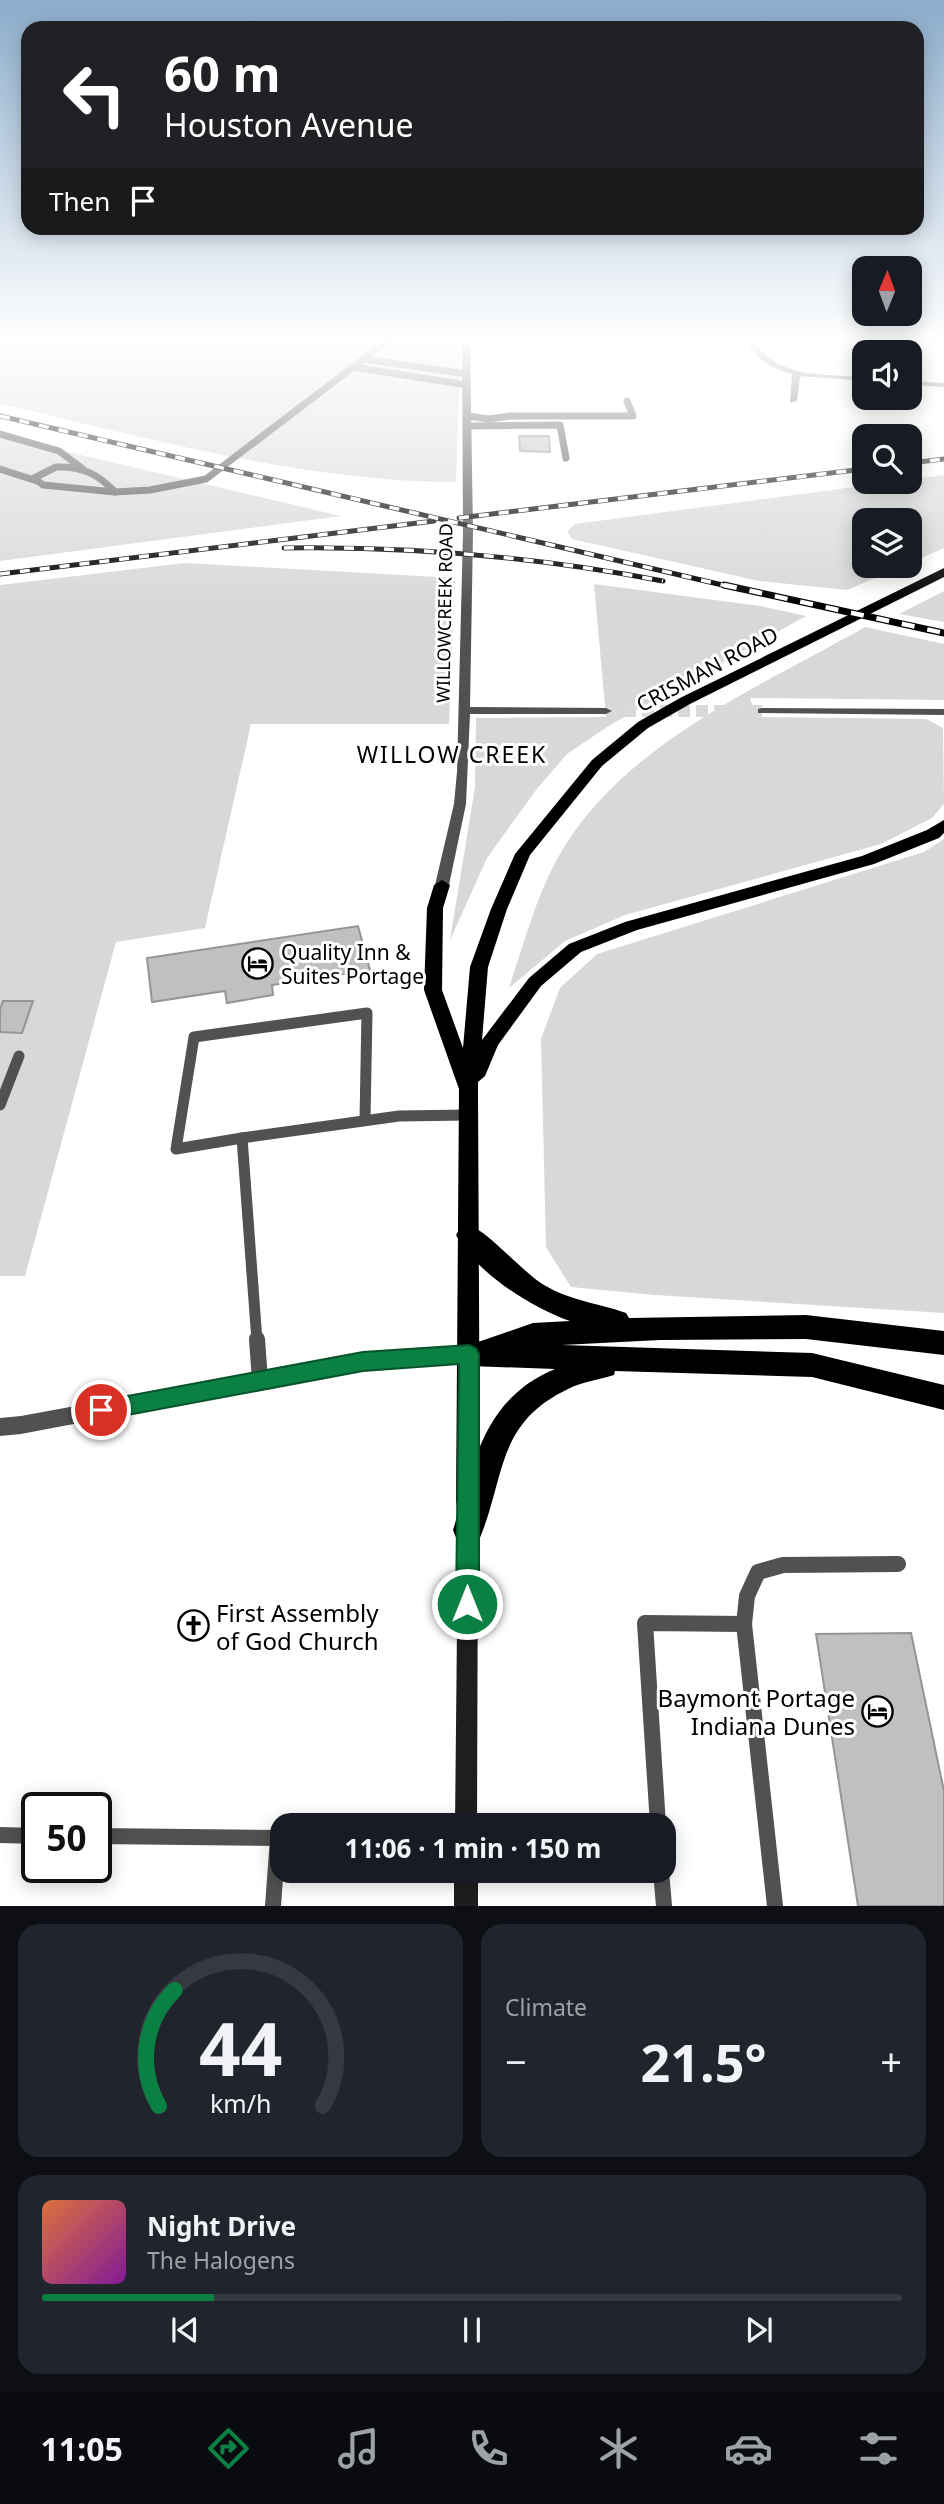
<!DOCTYPE html>
<html lang="en">
<head>
<meta charset="utf-8">
<style>
	body { margin:0; font-family:"Noto Sans",sans-serif; background:#20242c; color:#f1f3f6; height:100vh; display:flex; flex-direction:column; font-size:26px; white-space:nowrap }
	* { box-sizing:border-box; margin:0 }
	p { font-size:23px; color:#9ea1a6 }
	.icon { flex:none; width:38px; height:38px; fill:none; stroke:currentColor; stroke-width:2; stroke-linecap:round; stroke-linejoin:round }
	.map { position:relative; height:1906px; overflow:hidden }
	.details { display:flex; flex-direction:column; gap:18px; padding:18px; background:#0d0f14; flex:1 }
	.details>* { flex:none }
	.banner { position:absolute; left:21px; top:21px; width:903px; height:214px; border-radius:21px; box-shadow:0 4px 18px #0003; background:#202124; color:#fff; overflow:hidden }
	.needle { width:46px; rotate:1deg }
	.tools { position:absolute; left:852px; top:256px; display:grid; gap:14px }
	.tools a { display:grid; place-items:center; width:70px; height:70px; border-radius:14px; background:#171b24; box-shadow:0 4px 18px #0003; font-size:35px }
	.speed { position:absolute; left:21px; top:1792px; display:flex; gap:14px; font-size:35px; font-weight:700; text-align:center }
	.speed>* { display:grid; place-content:center; width:91px; height:91px; border-radius:50%; background:#171b24; box-shadow:0 4px 18px #0003; line-height:1 }
	.speed .limit { border:4px solid #111; border-radius:10px; background:#fff; color:#111 }
	.pin { position:absolute; display:grid; place-items:center; width:60px; height:60px; color:#fff; margin:-30px; border:4px solid #fff; border-radius:50%; box-shadow:0 2px 7px #0007 }
	.me { position:absolute; width:77px; margin:-38px; rotate:0deg; stroke-linejoin:round; filter:drop-shadow(0 0 5px #0008) }
	.turn { display:flex; align-items:center; gap:24px; height:147px; padding:0 28px; font-size:32px }
	.turn .icon { width:91px; height:91px; stroke-width:2.5 }
	.turn b { display:block; font-size:49px; line-height:60px }
	.then { display:flex; align-items:center; height:66px; padding:0 28px; background:#0003; gap:14px; font-size:26px }
	.big { font-size:52px; font-weight:700; line-height:1.1 }
	.details .card { flex:1; display:flex; flex-direction:column; justify-content:center; gap:10px; min-width:0; padding:0 24px; border-radius:21px; background:#20242c }
	.details .dial { align-items:center; gap:0 }
	.dial svg { height:182px; overflow:visible; fill:none; stroke:#363941; stroke-width:7; stroke-linecap:round; text-anchor:middle }
	.dial text { fill:#f1f3f6; stroke:none }
	.song { display:flex; align-items:center; gap:21px }
	.cover { width:84px; height:84px; border-radius:10px; background:linear-gradient(135deg,hsl(20 70% 55%),hsl(290 70% 35%)) }
	.played { height:7px; border-radius:4px; background:linear-gradient(90deg,#0b8043 20%,#363941 20%) }
	.keys { display:flex; justify-content:space-around; direction:ltr }
	.heat { display:flex; justify-content:space-between; align-items:center; font-size:38px; direction:ltr }
	.details .tiles { flex:1; display:grid; gap:18px; grid-template-columns:1fr 1fr }
	.card:last-child { grid-column:span 2 }
	.trip { position:absolute; left:270px; top:1813px; width:406px; height:70px; border-radius:21px; background:#171b24; box-shadow:0 4px 18px #0003; font-weight:700; line-height:70px; text-align:center }
	.tabs { display:flex; height:112px; justify-content:space-around; align-items:center; background:#090b0e; color:#9ea1a6 }
	.tabs .icon { width:49px; height:49px }
	.tabs .selected { color:#0b8043 }
	.tabs b { font-size:32px; color:#f1f3f6 }
	.map>svg:first-child { display:block }
	.green { fill:#d8d8d8 }
	.building { fill:#c0c0c0; stroke:#959595; stroke-width:2 }
	.lines { fill:none; stroke-linecap:round; stroke-linejoin:round }
	.tertiary-tunnel { stroke:#d9d9d9; stroke-width:12; stroke-dasharray:12 6; stroke-linecap:butt }
	.service-far2 { stroke:#515151; stroke-width:7 }
	.service-far1 { stroke:#515151; stroke-width:11 }
	.service { stroke:#515151; stroke-width:16 }
	.minor { fill:#515151; fill-rule:evenodd }
	.tertiary { fill:#515151; fill-rule:evenodd }
	.secondary { fill:#1e1e1e; fill-rule:evenodd }
	.primary { fill:#000; fill-rule:evenodd }
	.motorway { fill:#000; fill-rule:evenodd }
	.rail-far1-casing { stroke:#000; stroke-width:5 }
	.rail-casing { stroke:#000; stroke-width:7 }
	.rail-far1 { stroke:#fff; stroke-width:3.5; stroke-dasharray:10; stroke-linecap:butt }
	.rail { stroke:#fff; stroke-width:4.5; stroke-dasharray:13; stroke-linecap:butt }
	.route { fill:#0b8043; stroke:#07532c; stroke-width:2 }
	.labels { text-anchor:middle; dominant-baseline:central; stroke-width:6; stroke-linejoin:round; paint-order:stroke }
	.far-street-label { font-size:18px; fill:#000; stroke:#fff }
	.street-label { font-size:21px; fill:#000; stroke:#fff }
	.poi-label { font-size:21px; fill:#000; stroke:#fff; text-anchor:start }
	.neighbourhood-label { font-size:23px; letter-spacing:2px; fill:#000; stroke:#fff }
	.near-poi-label { font-size:24px; fill:#000; stroke:#fff; text-anchor:start }
</style>
</head>
<body>
<div class="map">
<svg width="944" height="1906" viewBox="0 0 944 1906">
	<rect width="100%" height="100%" fill="#fff"/>
	<g class="green">
		<path d="M0 339H461L456 482C301 482 151 438 0 404Z"/>
		<polygon points="0,436 341,516 0,561"/>
		<polygon points="944,475 944,548 910,563 910,520 864,520 864,565 905,565 847,590 759,581 572,539 567,531 575,524"/>
		<polygon points="185,563 455,578 449,724 251,724 205,928 116,942 25,1276 0,1276 0,585"/>
		<polygon points="594,584 760,606 806,616 610,725 567,754 536,790 487,858 450,940 475,787 476,718 606,717"/>
		<polygon points="944,591 944,622 899,614"/>
		<path d="M865 627 944 644V700L750 698 756 717 926 719 943 728 944 804 932 818 881 844 625 915 565 941 509 988C525 940 539 886 566 844 631 741 763 685 865 627Z"/>
		<polygon points="944,839 944,1313 655,1295 571,1287 546,1247 541,1039 560,988 597,954 924,852"/>
	</g>
	<g class="building">
		<polygon points="519,436 549,436 550,452 520,451"/>
		<polygon points="358,926 370,970 272,985 273,995 227,1003 225,991 152,1002 147,958"/>
		<polygon points="3,1001 33,1001 22,1033 0,1032 0,1010"/>
		<polygon points="911,1633 944,1791 944,1906 858,1906 816,1634"/>
	</g>
	<g class="lines">
		<polyline class="tertiary-tunnel" points="606,711 762,711"/>
		<g class="service-far2">
			<polyline points="363,359 467,374"/>
			<polyline points="353,367 467,385"/>
			<polyline points="468,416 489,419 510,416 633,416 627,401"/>
			<polyline points="468,426 560,425 566,458"/>
			<polyline points="0,434 59,451 83,469"/>
			<path d="M56 467C82 466 98 474 115 492L43 485 34 478Z"/>
			<polyline points="0,469 37,481"/>
			<polyline points="115,492 150,490 206,479 390,339"/>
		</g>
		<g class="service-far1">
			<polyline points="0,1105 19,1056"/>
			<polyline points="242,1138 176,1149 194,1037 367,1013 365,1120"/>
			<polyline points="257,1341 242,1138 399,1116 468,1115"/>
		</g>
		<g class="service">
			<polyline points="257,1339 260,1381"/>
			<polyline points="744,1624 747,1596 758,1572 783,1565 898,1564"/>
			<polyline points="658,1825 645,1623 744,1624 775,1906"/>
			<polyline points="0,1835 37,1836"/>
			<polyline points="96,1836 278,1838 273,1906"/>
			<polyline points="661,1871 664,1906"/>
		</g>
		<g class="minor">
			<path d="M745 339H753C775 379 824 374 864 377V381L800 376 797 401 790 403 792 374C769 368 756 359 745 339Z"/>
			<polygon points="910,381 944,383 944,387 910,385"/>
			<polygon points="469,1346 475,1348 478,1354 475,1360 469,1362 363,1369 21,1434 0,1436 0,1418 21,1416 363,1353"/>
		</g>
		<g class="tertiary">
			<polygon points="462,339 470,339 473,532 470,707 606,708 612,711 606,714 470,714 466,804 449,885 442,889 435,885 454,804 457,772 463,532"/>
			<polygon points="762,708 944,709 944,715 758,713 758,709"/>
		</g>
		<g class="secondary">
			<polygon points="468,1520 475,1523 478,1530 477,1825 455,1825 458,1530 461,1523"/>
			<rect x="454" y="1871" width="24" height="35"/>
		</g>
		<polygon class="primary" points="944,568 944,577 690,704 648,728 602,766 530,855 507,909 488,967 482,1040 529,978 569,944 625,922 862,856 927,830 944,820 944,833 939,838 874,864 637,930 581,952 541,986 498,1045 485,1076 478,1082 478,1092 480,1502 477,1510 468,1514 459,1510 456,1502 459,1089 424,990 427,908 434,885 442,880 450,885 443,908 442,990 463,1048 470,967 491,909 515,854 592,760 638,722 680,698"/>
		<path class="motorway" d="M469 1225C489 1232 521 1271 544 1285 571 1301 598 1303 626 1313L629 1318 806 1315 944 1331V1355L806 1339 660 1340 562 1345 812 1353 944 1385V1410L812 1377 615 1371 614 1375C598 1380 582 1382 568 1389 495 1424 506 1477 479 1540L468 1544 457 1540 453 1530C474 1463 483 1399 555 1369L469 1366 459 1362 455 1354 459 1346 478 1342 533 1323 570 1321C532 1308 475 1272 456 1235L460 1228Z"/>
		<defs>
			<g id="rail-far1">
				<polyline points="0,416 731,587"/>
				<polyline points="910,463 944,459"/>
				<polyline points="459,518 864,469"/>
				<path d="M284 548C412 546 537 557 663 581"/>
				<polyline points="0,574 434,521"/>
			</g>
			<polyline id="rail" points="724,585 944,633"/>
		</defs>
		<use href="#rail-far1" class="rail-far1-casing"/>
		<use href="#rail" class="rail-casing"/>
		<use href="#rail-far1" class="rail-far1"/>
		<use href="#rail" class="rail"/>
	</g>
	<linearGradient id="sky" x2="0" y2="1"><stop stop-color="#8baccb"/><stop offset="0.56" stop-color="#fff"/><stop offset="1" stop-color="#fff" stop-opacity="0"/></linearGradient>
	<rect width="944" height="606" fill="url(#sky)"/>
	<polygon class="route" points="469,1345 476,1348 479,1354 479,1604 476,1612 467,1616 459,1612 456,1604 459,1364 363,1371 101,1420 93,1417 90,1410 93,1404 101,1401 363,1352"/>
	<defs>
		<symbol id="hotel-ring" viewBox="-11 -11 22 22"><circle r="9.5" fill="#fff" stroke="#000" stroke-width="1.5"/><path d="M-6-4.5h1.5V1H6V5H4.5V3h-9V5H-6ZM-4 0a1.8 1.8 0 1 1 3.6 0ZM.5 0V-2.5h3Q6-2.5 6 0Z" fill="#000"/></symbol>
		<symbol id="church-ring" viewBox="-11 -11 22 22"><circle r="9.5" fill="#fff" stroke="#000" stroke-width="1.5"/><path d="M-1.2-6h2.4v3.5h3.3v2.4h-3.3V6h-2.4V-.1h-3.3v-2.4h3.3Z" fill="#000"/></symbol>
	</defs>
	<g fill-rule="evenodd">
		<use href="#hotel-ring" x="240" y="946" width="35" height="35"/>
		<use href="#church-ring" x="176" y="1608" width="35" height="35"/>
		<use href="#hotel-ring" x="860" y="1694" width="35" height="35"/>
	</g>
	<g class="labels">
		<g class="far-street-label">
			<text transform="translate(444 613) rotate(-89)">WILLOWCREEK ROAD</text>
		</g>
		<g class="street-label">
			<text transform="translate(707 669) rotate(-28)">CRISMAN ROAD</text>
		</g>
		<g class="poi-label">
			<text x="281" y="952">Quality Inn &amp;<tspan x="281" dy="24">Suites Portage</tspan></text>
		</g>
		<g class="neighbourhood-label">
			<text x="452" y="754">WILLOW CREEK</text>
		</g>
		<g class="near-poi-label">
			<text x="216" y="1612">First Assembly<tspan x="216" dy="28">of God Church</tspan></text>
			<text x="855" y="1697" text-anchor="end">Baymont Portage<tspan x="855" dy="28">Indiana Dunes</tspan></text>
		</g>
	</g>
</svg>
<div class="tools">
<a><svg class="needle" viewBox="-14 -14 28 28"><path d="M0-13l5 13h-10z" fill="#e53935"/><path d="M0 13l5-13h-10z" fill="#9ea1a6"/></svg></a>
<a><svg class="icon" aria-label="sound" viewBox="0 0 24 24"><path d="M4 9h4l5-4v14l-5-4H4zM17 9q2 3 0 6"/></svg></a>
<a><svg class="icon" aria-label="search" viewBox="0 0 24 24"><circle cx="10" cy="10" r="6"/><path d="M15 15l6 6"/></svg></a>
<a><svg class="icon" aria-label="layers" viewBox="0 0 24 24"><path d="M12 4l9 5-9 5-9-5zM3 14l9 5 9-5"/></svg></a>
</div>
<div class="speed"><div class="limit">50</div></div>
<div class="pin" style="left:101px;top:1410px;background:#d93025"><svg class="icon" aria-label="arrive" viewBox="0 0 24 24"><path d="M6 21V4h12l-3 4 3 4H6"/></svg></div>
<svg class="me" style="left:467px;top:1604px" viewBox="-20 -20 40 40"><circle r="17" fill="#0b8043" stroke="#fff" stroke-width="3"/><path d="M0-11L8 9 0 5-8 9z" fill="#fff"/></svg>
<div class="trip">11:06 · 1 min · 150 m</div>
<div class="banner">
<div class="turn"><svg class="icon" aria-label="left" viewBox="0 0 24 24"><path d="M17 20v-9H6M10 6l-5 5 5 5"/></svg><div><b>60 m</b>Houston Avenue</div></div>
<div class="then">Then<svg class="icon" aria-label="arrive" viewBox="0 0 24 24"><path d="M6 21V4h12l-3 4 3 4H6"/></svg></div>
</div>
</div>
<section class="details">
<div class="tiles">
<div class="card dial"><svg viewBox="0 0 100 80">
<path d="M14 69A42 42 0 1 1 86 69"/>
<path d="M14 69A42 42 0 0 1 21 18" stroke="#0b8043"/>
<text x="50" y="56" font-size="32" font-weight="700">44</text>
<text x="50" y="72" font-size="11">km/h</text>
</svg></div>
<div class="card"><p>Climate</p>
<div class="heat"><a>−</a><b class="big">21.5°</b><a>+</a></div>
</div>
<div class="card">
<div class="song"><i class="cover"></i><div><b>Night Drive</b><p>The Halogens</p></div></div>
<div class="played"></div>
<div class="keys"><svg class="icon" aria-label="previous" viewBox="0 0 24 24"><path d="M18 5L8 12l10 7zM5 5v14"/></svg><svg class="icon" aria-label="pause" viewBox="0 0 24 24"><path d="M8 5v14M16 5v14"/></svg><svg class="icon" aria-label="next" viewBox="0 0 24 24"><path d="M6 5l10 7-10 7zM19 5v14"/></svg></div>
</div>
</div>
</section>
<nav class="tabs">
<b>11:05</b>
<svg class="icon selected" aria-label="directions" viewBox="0 0 24 24"><path d="M12 3l9 9-9 9-9-9zM9 14v-3h6M13 9l2 2-2 2"/></svg>
<svg class="icon" aria-label="music" viewBox="0 0 24 24"><path d="M9 18V5l10-2v13"/><circle cx="6" cy="18" r="3"/><circle cx="16" cy="16" r="3"/></svg>
<svg class="icon" aria-label="phone" viewBox="0 0 24 24"><path d="M5 4h4l2 5-3 2q2 4 5 5l2-3 5 2v4C11 20 4 13 5 4z"/></svg>
<svg class="icon" aria-label="climate" viewBox="0 0 24 24"><path d="M12 3v18M4 7l16 10M4 17L20 7"/></svg>
<svg class="icon" aria-label="car" viewBox="0 0 24 24"><path d="M5 17H2v-5l4-1 3-4h7l3 4 3 1v5h-3M9 17h6M6 11h13"/><circle cx="7" cy="17" r="2"/><circle cx="17" cy="17" r="2"/></svg>
<svg class="icon" aria-label="filters" viewBox="0 0 24 24"><path d="M4 7h16M4 17h16"/><circle cx="9" cy="7" r="2"/><circle cx="15" cy="17" r="2"/></svg>
</nav>
</body>
</html>
